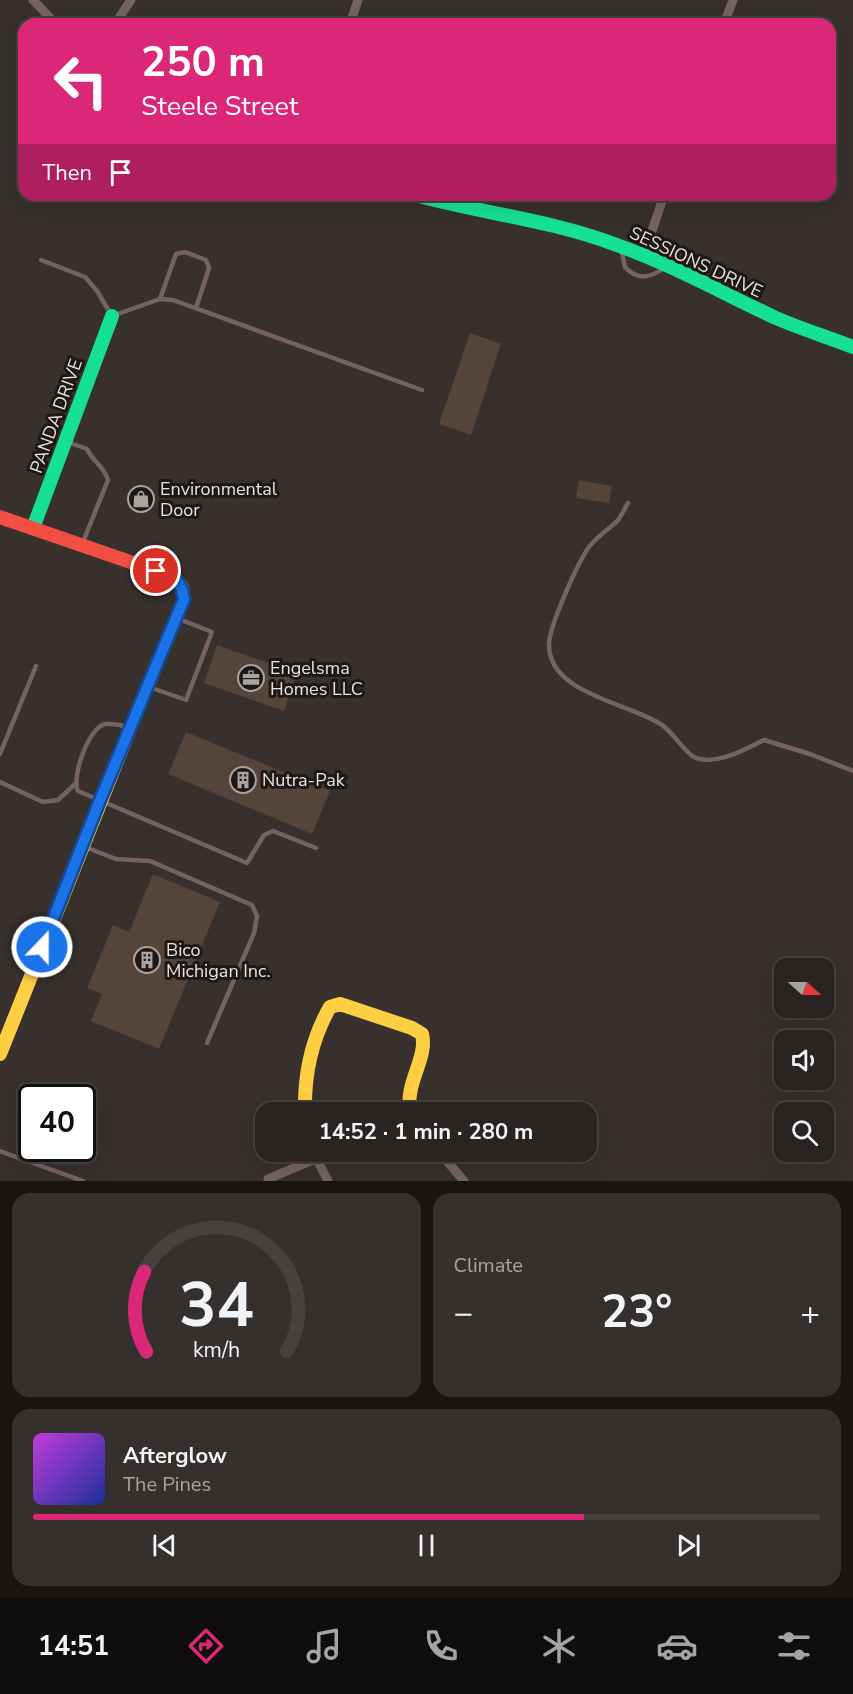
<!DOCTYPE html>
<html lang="en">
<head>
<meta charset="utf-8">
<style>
	body { margin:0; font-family:"Nunito Sans",sans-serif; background:#35302e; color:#f1f3f6; height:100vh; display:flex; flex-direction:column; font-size:22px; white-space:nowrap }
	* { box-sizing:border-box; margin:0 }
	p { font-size:20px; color:#a5a4a5 }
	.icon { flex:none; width:33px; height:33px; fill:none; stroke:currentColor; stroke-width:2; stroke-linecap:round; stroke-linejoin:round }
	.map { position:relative; height:1181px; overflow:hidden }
	.side { display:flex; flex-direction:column; gap:12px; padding:12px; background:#171412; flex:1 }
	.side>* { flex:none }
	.hud { position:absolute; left:18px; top:18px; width:818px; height:183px; border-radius:18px; box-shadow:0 6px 24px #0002,0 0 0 2px #45413f; background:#db2777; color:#fff; overflow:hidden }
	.needle { width:39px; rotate:111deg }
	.fabs { position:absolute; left:774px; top:958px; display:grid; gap:12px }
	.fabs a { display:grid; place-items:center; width:60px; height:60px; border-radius:12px; background:#292421; box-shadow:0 6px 24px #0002,0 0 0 2px #45413f; font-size:30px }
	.speed { position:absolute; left:18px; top:1084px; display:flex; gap:12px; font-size:30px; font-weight:700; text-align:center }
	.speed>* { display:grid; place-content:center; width:78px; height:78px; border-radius:50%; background:#292421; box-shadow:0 6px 24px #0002,0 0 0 2px #45413f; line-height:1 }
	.speed .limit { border:3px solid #111; border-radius:9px; background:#fff; color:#111 }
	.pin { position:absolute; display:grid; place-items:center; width:51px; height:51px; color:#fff; margin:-26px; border:3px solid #fff; border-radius:50%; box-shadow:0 2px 6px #0007 }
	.me { position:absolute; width:66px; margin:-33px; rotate:22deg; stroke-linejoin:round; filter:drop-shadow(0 0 4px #0008) }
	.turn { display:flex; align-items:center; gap:21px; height:126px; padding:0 24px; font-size:27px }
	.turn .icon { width:78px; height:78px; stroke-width:2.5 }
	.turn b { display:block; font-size:42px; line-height:51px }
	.then { display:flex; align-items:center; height:57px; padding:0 24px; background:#0003; gap:12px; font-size:22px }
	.big { font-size:45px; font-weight:700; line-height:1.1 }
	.side .widget { flex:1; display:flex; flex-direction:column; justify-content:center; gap:9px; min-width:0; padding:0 21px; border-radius:18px; background:#35302e }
	.side .dial { align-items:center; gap:0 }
	.dial svg { height:156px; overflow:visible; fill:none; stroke:#45413f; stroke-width:7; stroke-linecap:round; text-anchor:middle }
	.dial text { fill:#f1f3f6; stroke:none }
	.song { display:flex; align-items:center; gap:18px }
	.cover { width:72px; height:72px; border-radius:9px; background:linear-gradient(135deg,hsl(290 70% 55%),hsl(230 70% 35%)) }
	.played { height:6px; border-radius:3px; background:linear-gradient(90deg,#db2777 70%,#45413f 70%) }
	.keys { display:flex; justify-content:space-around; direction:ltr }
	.heat { display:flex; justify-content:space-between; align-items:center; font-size:33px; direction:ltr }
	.side .tiles { flex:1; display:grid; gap:12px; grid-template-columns:1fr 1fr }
	.widget:last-child { grid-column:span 2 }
	.trip { position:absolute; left:255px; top:1102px; width:342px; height:60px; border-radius:18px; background:#292421; box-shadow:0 6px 24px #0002,0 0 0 2px #45413f; font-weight:700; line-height:60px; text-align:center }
	.menu { display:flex; height:96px; justify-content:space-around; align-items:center; background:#100e0d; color:#a5a4a5 }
	.menu .icon { width:42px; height:42px }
	.menu .selected { color:#db2777 }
	.menu b { font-size:27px; color:#f1f3f6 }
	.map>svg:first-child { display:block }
	.building { fill:#54443a }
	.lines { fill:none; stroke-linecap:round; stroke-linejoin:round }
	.lane { stroke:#756364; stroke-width:4.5 }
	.street { stroke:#756364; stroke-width:9 }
	.fast { stroke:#16e098; stroke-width:14 }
	.slow { stroke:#ffcf43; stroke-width:14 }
	.jam { stroke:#f24e42; stroke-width:14 }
	.route-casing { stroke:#114b97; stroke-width:15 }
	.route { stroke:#1a73e8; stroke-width:10 }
	.labels { text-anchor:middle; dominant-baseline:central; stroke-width:6; stroke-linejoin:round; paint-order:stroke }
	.street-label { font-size:18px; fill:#e9e1dd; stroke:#1e1815 }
	.poi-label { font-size:18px; fill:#e9e1dd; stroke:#1e1815; text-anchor:start }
</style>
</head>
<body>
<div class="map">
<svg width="853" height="1181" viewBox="0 0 853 1181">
	<rect width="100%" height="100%" fill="#37302c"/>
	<g class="building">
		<polygon points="470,333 501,344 471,435 439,424"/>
		<polygon points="579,480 612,486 609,503 576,498"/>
		<polygon points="217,645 297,673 284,711 204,683"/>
		<polygon points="186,732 330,791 312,834 168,774"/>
		<polygon points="153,874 220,902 159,1049 91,1021 102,994 87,988 113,925 129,932"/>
	</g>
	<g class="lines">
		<g class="lane">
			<path d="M621 248 625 267C639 282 651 277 666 267"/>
			<polyline points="41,260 85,277 97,291 112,316 160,299 173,300 422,390"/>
			<polyline points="160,299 176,254 185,252 206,260 209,268 196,308"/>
			<path d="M68 442 87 449C93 462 104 466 108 480L83 542"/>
			<path d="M628 503C625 508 622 514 619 519 610 529 597 536 589 547 578 562 549 627 549 644 548 694 630 703 662 725 673 732 684 752 694 757 715 767 745 749 764 740L810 754 853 771"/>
			<polyline points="149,687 186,700 212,632 179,619"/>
			<path d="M129 727C122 726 112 723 105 724 89 727 71 777 78 791L247 863 264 835 273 831 316 848"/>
			<polyline points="0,754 36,666"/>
			<polyline points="0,782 43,802 58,800 75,784"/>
			<polyline points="85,847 116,859 150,861 252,905 257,916 254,933 207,1043"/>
			<polyline points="0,1151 83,1181"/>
		</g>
		<g class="street">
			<polyline points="33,0 56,24"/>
			<polyline points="115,24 131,0"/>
			<polyline points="350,24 358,0"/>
			<polyline points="724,24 733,0"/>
			<polyline points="644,255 664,195"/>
			<polyline points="313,1152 328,1181"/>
			<polyline points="439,1152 464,1181"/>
			<polyline points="268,1179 315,1159"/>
		</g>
		<g class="fast">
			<path d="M415 195C481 213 550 220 614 244 671 264 722 293 776 318 801 329 828 337 853 347"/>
			<polyline points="33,528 112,316"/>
		</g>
		<g class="slow">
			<polyline points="0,1054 135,716"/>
			<path d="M305 1113C304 1075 311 1040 330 1007L340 1004 412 1028 422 1034C428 1059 405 1081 410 1113"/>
		</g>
		<polyline class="jam" points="0,517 174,577 182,587 184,599 135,716"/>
	</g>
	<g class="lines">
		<defs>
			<path id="route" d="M42 947 100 800 184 599C181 579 174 577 156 571"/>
		</defs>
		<use href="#route" class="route-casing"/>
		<use href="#route" class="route"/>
	</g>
	<defs>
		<symbol id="shop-ring" viewBox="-11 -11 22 22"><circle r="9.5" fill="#1e1815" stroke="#aba39f" stroke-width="1.5"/><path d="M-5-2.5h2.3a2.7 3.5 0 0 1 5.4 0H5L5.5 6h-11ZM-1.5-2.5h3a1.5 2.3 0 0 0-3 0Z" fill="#aba39f"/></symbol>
		<symbol id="office-ring" viewBox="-11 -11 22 22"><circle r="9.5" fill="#1e1815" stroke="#aba39f" stroke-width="1.5"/><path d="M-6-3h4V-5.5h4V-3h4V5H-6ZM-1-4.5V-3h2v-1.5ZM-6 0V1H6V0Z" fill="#aba39f"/></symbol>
		<symbol id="building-ring" viewBox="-11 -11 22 22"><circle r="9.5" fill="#1e1815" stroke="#aba39f" stroke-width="1.5"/><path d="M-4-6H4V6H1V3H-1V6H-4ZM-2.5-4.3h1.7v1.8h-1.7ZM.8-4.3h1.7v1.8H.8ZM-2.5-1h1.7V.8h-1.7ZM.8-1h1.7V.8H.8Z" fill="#aba39f"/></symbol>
	</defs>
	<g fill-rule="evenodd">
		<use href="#shop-ring" x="126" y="484" width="30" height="30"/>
		<use href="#office-ring" x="236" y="663" width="30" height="30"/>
		<use href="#building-ring" x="228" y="765" width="30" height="30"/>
		<use href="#building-ring" x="132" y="945" width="30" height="30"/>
	</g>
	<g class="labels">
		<g class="street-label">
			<text transform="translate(696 262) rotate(25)">SESSIONS DRIVE</text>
			<text transform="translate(56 416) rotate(-70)">PANDA DRIVE</text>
		</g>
		<g class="poi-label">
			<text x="160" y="489">Environmental<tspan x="160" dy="21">Door</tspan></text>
			<text x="270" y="668">Engelsma<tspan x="270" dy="21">Homes LLC</tspan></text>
			<text x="262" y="780">Nutra-Pak</text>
			<text x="166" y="950">Bico<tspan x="166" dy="21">Michigan Inc.</tspan></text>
		</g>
	</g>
</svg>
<div class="fabs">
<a><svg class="needle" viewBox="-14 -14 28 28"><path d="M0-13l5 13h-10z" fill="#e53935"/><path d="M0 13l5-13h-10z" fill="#a5a4a5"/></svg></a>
<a><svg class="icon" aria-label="sound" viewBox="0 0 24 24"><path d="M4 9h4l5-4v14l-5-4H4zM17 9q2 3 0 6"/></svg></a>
<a><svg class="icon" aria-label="search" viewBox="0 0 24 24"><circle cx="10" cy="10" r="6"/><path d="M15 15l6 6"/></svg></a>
</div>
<div class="speed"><div class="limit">40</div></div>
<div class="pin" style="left:156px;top:571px;background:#d93025"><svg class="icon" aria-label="arrive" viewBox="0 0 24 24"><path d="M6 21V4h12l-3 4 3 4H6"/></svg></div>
<svg class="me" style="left:42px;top:947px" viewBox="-20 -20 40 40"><circle r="17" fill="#1a73e8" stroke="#fff" stroke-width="3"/><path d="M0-11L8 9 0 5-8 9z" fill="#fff"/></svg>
<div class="trip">14:52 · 1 min · 280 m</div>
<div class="hud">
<div class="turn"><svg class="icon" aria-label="left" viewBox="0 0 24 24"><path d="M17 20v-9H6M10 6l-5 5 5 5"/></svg><div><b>250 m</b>Steele Street</div></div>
<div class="then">Then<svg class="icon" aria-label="arrive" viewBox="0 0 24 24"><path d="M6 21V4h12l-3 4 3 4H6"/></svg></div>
</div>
</div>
<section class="side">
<div class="tiles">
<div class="widget dial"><svg viewBox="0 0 100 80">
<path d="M14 69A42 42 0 1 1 86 69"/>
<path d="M14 69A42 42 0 0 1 13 28" stroke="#db2777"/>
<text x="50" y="56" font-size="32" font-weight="700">34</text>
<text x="50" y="72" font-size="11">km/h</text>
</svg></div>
<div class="widget"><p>Climate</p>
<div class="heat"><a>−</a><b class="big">23°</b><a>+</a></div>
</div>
<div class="widget">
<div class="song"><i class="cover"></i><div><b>Afterglow</b><p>The Pines</p></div></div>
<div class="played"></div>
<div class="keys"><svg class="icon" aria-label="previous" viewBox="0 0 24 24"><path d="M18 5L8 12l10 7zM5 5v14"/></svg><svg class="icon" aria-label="pause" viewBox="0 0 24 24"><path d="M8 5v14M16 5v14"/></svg><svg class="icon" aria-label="next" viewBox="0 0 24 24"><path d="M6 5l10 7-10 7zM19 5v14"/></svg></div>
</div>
</div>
</section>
<nav class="menu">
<b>14:51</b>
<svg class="icon selected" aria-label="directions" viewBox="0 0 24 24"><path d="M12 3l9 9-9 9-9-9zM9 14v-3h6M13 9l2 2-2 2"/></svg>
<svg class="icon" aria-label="music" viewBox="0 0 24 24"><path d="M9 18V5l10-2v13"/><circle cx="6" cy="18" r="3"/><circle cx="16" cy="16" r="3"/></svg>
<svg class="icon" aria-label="phone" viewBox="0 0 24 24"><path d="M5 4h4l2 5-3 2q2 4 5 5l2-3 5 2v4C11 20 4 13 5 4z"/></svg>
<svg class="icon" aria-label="climate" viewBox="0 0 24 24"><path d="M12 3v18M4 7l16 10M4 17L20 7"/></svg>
<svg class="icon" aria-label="car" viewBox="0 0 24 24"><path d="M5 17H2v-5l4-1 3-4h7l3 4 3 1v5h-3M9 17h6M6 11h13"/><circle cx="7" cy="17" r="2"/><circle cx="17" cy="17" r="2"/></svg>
<svg class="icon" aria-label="filters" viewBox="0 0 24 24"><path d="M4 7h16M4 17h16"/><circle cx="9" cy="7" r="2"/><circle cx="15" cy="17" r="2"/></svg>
</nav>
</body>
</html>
